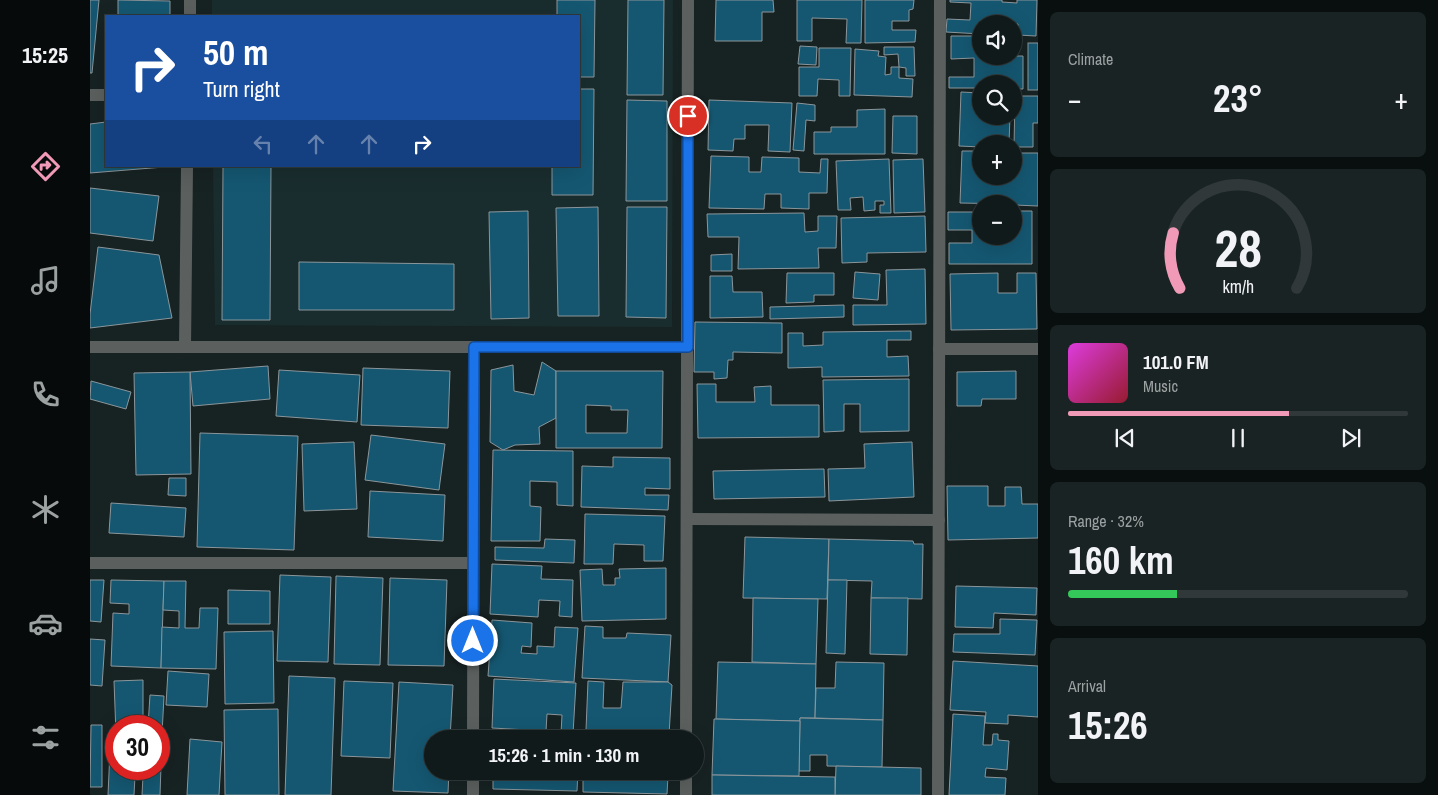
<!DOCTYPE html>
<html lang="en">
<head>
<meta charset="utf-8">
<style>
	body { margin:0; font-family:"Archivo Narrow",sans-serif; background:#1a2323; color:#f1f3f6; height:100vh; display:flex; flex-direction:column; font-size:19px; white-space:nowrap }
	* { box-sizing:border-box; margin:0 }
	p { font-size:16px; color:#9ca1a2 }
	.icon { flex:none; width:28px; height:28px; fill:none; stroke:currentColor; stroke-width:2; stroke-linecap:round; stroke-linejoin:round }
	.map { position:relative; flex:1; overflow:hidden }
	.side { display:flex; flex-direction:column; gap:12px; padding:12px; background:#090e0e; width:400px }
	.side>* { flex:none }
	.guide { position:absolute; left:15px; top:15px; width:475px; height:152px; border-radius:0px; box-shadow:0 5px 20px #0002,0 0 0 1px #303839; background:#1a4fa0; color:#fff; overflow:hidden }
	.tools { position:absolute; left:882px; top:15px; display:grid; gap:10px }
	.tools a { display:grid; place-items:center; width:50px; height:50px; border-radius:50%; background:#111a1a; box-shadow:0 5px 20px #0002,0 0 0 1px #303839; font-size:25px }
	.speed { position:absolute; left:15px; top:715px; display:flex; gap:10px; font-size:25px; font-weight:700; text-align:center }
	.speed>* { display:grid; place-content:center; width:65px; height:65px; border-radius:50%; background:#111a1a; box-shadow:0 5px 20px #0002,0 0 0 1px #303839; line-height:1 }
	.speed .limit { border:8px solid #d22; background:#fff; color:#111 }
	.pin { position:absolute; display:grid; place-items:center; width:42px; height:42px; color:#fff; margin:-21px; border:2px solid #fff; border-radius:50%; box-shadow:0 1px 5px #0007 }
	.me { position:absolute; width:55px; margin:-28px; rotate:0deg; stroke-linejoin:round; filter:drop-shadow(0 0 4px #0008) }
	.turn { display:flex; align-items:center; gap:18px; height:105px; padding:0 15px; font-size:22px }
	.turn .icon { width:65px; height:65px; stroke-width:2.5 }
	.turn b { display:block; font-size:35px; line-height:42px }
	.lanes { display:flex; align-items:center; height:48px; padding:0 15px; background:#0003; justify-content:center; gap:25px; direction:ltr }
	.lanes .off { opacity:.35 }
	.big { font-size:38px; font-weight:700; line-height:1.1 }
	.side .card { flex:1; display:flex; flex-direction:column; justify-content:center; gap:8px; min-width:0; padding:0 18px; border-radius:8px; background:#1a2323 }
	.side .dial { align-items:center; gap:0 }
	.dial svg { height:130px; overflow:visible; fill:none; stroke:#303839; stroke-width:7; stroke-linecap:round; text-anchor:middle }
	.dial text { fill:#f1f3f6; stroke:none }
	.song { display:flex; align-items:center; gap:15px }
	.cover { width:60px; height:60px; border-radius:8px; background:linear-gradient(135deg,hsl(300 70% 55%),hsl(350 70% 35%)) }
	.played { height:5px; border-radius:2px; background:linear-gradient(90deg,#f09ab7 65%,#303839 65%) }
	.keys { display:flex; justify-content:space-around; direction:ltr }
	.heat { display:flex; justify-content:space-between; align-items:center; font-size:28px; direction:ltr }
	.charge { height:8px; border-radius:4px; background:linear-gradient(90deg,#34c759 32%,#303839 0) }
	.trip { position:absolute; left:334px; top:730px; width:280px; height:50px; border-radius:25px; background:#111a1a; box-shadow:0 5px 20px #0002,0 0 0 1px #303839; font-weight:700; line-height:50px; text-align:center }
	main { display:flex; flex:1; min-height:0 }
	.tab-bar { display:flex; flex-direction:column; width:90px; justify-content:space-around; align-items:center; background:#070a0a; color:#9ca1a2 }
	.tab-bar .icon { width:35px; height:35px }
	.tab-bar .on { color:#f09ab7 }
	.tab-bar b { font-size:22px; color:#f1f3f6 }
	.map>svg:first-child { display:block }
	.built { fill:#1a2d2e }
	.building { fill:#155771; stroke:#8b969b; fill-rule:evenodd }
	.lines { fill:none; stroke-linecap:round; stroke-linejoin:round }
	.minor { stroke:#5b605e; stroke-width:12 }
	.route-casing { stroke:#114b97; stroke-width:12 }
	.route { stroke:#1a73e8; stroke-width:9 }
</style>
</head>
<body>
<main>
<nav class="tab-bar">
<b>15:25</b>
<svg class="icon on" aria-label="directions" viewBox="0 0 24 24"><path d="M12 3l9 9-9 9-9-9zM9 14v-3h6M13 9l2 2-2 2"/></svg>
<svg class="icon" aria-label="music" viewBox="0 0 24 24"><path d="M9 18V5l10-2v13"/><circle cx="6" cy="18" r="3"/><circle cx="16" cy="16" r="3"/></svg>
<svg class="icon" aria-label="phone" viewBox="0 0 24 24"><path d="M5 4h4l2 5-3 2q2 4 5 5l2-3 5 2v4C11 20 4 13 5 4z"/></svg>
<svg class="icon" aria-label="climate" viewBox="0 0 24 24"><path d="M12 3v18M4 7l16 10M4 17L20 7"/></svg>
<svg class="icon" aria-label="car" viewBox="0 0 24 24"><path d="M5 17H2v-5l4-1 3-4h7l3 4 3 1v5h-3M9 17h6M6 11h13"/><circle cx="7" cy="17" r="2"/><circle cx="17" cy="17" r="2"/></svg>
<svg class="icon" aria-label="filters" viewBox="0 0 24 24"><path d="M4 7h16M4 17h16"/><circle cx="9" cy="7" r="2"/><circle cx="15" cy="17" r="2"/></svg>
</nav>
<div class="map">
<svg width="948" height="795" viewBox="0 0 948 795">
	<rect width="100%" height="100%" fill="#172222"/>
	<polygon class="built" points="122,0 583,0 582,327 125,325 123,166 489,166 489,16 122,16"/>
	<g class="building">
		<polygon points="0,0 9,0 2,73 0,73"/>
		<polygon points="28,0 80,1 80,16 28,16"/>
		<polygon points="467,0 505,0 504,77 489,77 489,16 467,16"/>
		<polygon points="538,0 574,0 573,95 537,95"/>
		<polygon points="626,0 683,0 684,12 672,12 672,41 625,41"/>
		<polygon points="707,0 772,0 771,43 756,43 757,19 722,18 722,41 707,41"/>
		<polygon points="775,0 824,0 823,9 819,10 819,21 802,21 802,30 826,30 825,42 775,43"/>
		<polygon points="860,0 912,0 912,2 927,3 927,0 947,0 946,36 928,35 928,24 891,24 891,34 856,32 857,19 880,20 881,3 860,2"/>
		<polygon points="861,36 891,36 891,56 933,56 933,89 924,89 924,84 891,84 891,88 859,88 859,77 884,77 884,58 861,59"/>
		<rect x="938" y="43" width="10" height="47"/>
		<polygon points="710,46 727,47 726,65 708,64"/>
		<polygon points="794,47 824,47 825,76 816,76 816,68 809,67 808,54 794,55"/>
		<polygon points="729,48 761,48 760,96 749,96 749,80 728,79 727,96 709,96 709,67 729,67"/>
		<polygon points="765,49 789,51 788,56 796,57 795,75 801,74 801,67 809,67 809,78 823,79 822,97 764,95"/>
		<polygon points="489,89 504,89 503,195 462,195 462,166 489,166"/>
		<polygon points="871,92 891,93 891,116 920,116 919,144 891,144 891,147 869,146"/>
		<polygon points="925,96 948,96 948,123 943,123 943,147 924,147"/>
		<polygon points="537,100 577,101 577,201 536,201"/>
		<polygon points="619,100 702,103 700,152 678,151 679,125 655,125 655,139 644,139 643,151 618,150"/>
		<polygon points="707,103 725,105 725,121 716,120 714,151 703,150"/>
		<polygon points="795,109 795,154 724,154 724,132 741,132 741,127 767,127 767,110"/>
		<polygon points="803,116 827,116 827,154 802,153"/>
		<polygon points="16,122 16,166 74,167 0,173 0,124"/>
		<polygon points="872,151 891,151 891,176 924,176 924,153 948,153 948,206 924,205 924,204 870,203"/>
		<polygon points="621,156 659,157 659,172 671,172 672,157 709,158 709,172 730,173 731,159 738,159 737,193 719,193 719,209 691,208 691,194 675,194 674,209 619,208"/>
		<polygon points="799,159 801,213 790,213 790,205 794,205 794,201 785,201 785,210 774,211 773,197 760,198 761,210 748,210 746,161"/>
		<polygon points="833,159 835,212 804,213 803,160"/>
		<polygon points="133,166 181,166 180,320 132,320"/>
		<polygon points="0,188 69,196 63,241 0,233"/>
		<polygon points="508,207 509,316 468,316 466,208"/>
		<polygon points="537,207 577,207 576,318 536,317"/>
		<polygon points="438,211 439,318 401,319 399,212"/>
		<polygon points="924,211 942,211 942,264 859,264 859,243 882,243 882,230 858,230 858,212 891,212 891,236 924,236"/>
		<polygon points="714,213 715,232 728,231 728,216 747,216 746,248 728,248 729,268 648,269 649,237 618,237 617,214"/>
		<polygon points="835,216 836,252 777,253 777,262 752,263 751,218"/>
		<polygon points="8,247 69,255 82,318 0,328 0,314"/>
		<polygon points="642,254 642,271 621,271 621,255"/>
		<polygon points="209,262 364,264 364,310 209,310"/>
		<polygon points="835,269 836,324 763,325 763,305 797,305 796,270"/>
		<polygon points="765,272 790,274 788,300 763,298"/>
		<polygon points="697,273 744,273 744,295 724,295 724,302 696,303"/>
		<polygon points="908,273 908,293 927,293 927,273 946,273 947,329 861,330 860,274"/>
		<polygon points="620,276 642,276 643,292 672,292 673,317 620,318"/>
		<polygon points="754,305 754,317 680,319 680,307"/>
		<polygon points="605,322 692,323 692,353 643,352 643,360 638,360 637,378 624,379 624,372 604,372"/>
		<polygon points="821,331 821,340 797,340 797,357 818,356 819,376 732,377 732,367 698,368 698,333 713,333 713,346 733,345 733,332"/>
		<polygon points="452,362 466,371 466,418 449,427 450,444 425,445 413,450 400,442 401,370 423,365 424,391 444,395"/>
		<polygon points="178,366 180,399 103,406 100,372"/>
		<polygon points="273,368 360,371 358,428 271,425"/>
		<polygon points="189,370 270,375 267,422 186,416"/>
		<path d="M466 371H573L572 448H466ZM496 405 521 406V410H538L537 433H496Z"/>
		<polygon points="926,371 926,399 892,399 891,406 867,406 867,372"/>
		<polygon points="100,372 101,474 46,475 44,373"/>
		<polygon points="819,379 819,431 770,432 770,404 754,404 754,431 734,432 733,380"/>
		<polygon points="1,381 41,392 36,409 0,399"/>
		<polygon points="607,384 626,384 626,402 665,402 664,387 681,386 681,405 729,405 729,437 608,438"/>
		<polygon points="110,433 208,436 204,550 107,547"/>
		<polygon points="281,435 355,444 349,490 275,480"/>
		<polygon points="264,442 267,509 214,511 212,444"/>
		<polygon points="822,442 824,497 739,501 738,469 775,468 774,444"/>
		<polygon points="403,450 483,451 483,506 467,505 467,482 440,481 440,506 451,507 450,541 401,541"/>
		<polygon points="523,457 580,458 580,489 555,488 555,495 579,495 578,510 491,507 492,466 523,467"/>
		<polygon points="734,469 735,497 624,499 623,471"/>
		<polygon points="79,478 96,478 96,496 78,495"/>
		<polygon points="857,486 898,486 898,506 915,506 915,487 931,487 932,504 948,504 948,538 858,540"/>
		<polygon points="280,491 355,495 353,541 278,537"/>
		<polygon points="21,503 96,508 94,537 19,533"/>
		<polygon points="495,514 575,516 573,561 554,561 554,545 524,544 523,564 494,564"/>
		<polygon points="655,537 739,539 737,599 653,598"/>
		<polygon points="455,539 485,540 484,563 405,560 405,547 454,548"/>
		<polygon points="739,539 823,541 824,544 833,544 832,599 781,598 782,581 738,580"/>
		<polygon points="402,564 452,566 451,579 483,580 482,617 469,616 470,601 449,600 448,617 400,614"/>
		<polygon points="576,568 576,619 492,621 490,570 512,569 513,585 525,585 525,578 530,578 529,569"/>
		<polygon points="190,575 241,577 238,662 187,661"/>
		<polygon points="246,576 293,578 290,665 244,664"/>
		<polygon points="300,578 357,580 354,666 298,665"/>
		<polygon points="0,580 14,580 11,622 0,621"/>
		<polygon points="21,580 74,581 71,668 21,666 23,613 39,614 39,604 20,603"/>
		<polygon points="738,580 757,580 755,654 736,653"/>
		<polygon points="74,581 96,581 95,628 109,628 110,608 128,608 126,669 71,668 72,627 89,628 89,611 73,610"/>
		<polygon points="866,586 947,588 946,615 904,613 903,628 865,627"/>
		<polygon points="138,590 180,591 180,624 138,624"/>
		<polygon points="663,598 728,599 726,664 662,662"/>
		<polygon points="781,598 818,598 817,655 780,654"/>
		<polygon points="910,619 947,620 945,655 863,652 864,634 910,634"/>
		<polygon points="402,620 442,623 441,647 432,646 431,653 447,654 447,646 464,647 465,627 488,628 484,682 398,676"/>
		<polygon points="495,626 513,627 513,638 536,638 537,633 581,635 578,682 492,678"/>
		<polygon points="183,631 184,703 135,704 134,632"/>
		<polygon points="0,639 15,640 12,686 0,685"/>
		<polygon points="863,661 948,666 948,717 918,715 918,724 895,723 896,712 860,710"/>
		<polygon points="628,662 726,664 725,718 710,718 710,721 626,719"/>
		<polygon points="746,662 794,663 793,720 725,718 726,688 745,688"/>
		<polygon points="78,671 119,674 117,707 76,705"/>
		<polygon points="199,676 245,678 241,795 195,795"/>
		<polygon points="404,679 486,683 483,734 471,734 472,715 457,714 456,731 402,728"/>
		<polygon points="53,680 53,726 26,726 26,734 24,681"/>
		<polygon points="254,681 303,683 300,758 251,756"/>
		<polygon points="498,681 514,682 513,708 531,708 533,682 578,682 582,685 579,735 496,730"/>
		<polygon points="309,682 363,685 360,739 342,739 342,771 359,771 358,793 303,791"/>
		<polygon points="60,695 74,696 71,753 69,753 69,726 58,726"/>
		<polygon points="188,709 189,795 135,795 134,710"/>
		<polygon points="863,714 895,716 893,745 902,745 903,734 908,734 908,740 919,741 917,770 896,768 895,777 916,778 915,795 859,795"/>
		<polygon points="710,718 793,720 792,767 737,766 737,755 720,755 720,771 709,771"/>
		<polygon points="624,719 710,721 709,776 622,775"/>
		<polygon points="1,725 12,725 12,787 0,787"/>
		<polygon points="404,736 433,737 433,739 404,739"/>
		<polygon points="100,739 132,742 129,795 97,795"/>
		<polygon points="20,751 26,751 26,769 69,769 69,766 71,766 70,795 52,795 53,776 45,776 44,795 18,795"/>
		<polygon points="746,766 831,768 831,795 745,795"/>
		<polygon points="403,771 488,771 487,791 403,789"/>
		<polygon points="493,771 561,771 561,776 578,776 577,794 493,792"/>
		<polygon points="622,775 745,777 745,795 622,795"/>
	</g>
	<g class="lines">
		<g class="minor">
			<polyline points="100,16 100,0"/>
			<polyline points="0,95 16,95"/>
			<polyline points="0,347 598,347"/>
			<polyline points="95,347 97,166"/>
			<polyline points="849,349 948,349"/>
			<polyline points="597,519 849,520"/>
			<polyline points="0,563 383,563"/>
			<polyline points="383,739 384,347"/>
			<polyline points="596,739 598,0"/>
			<polyline points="383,795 383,771"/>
			<polyline points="596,795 596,771"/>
			<polyline points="848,795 850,0"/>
		</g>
	</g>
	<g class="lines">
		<defs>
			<polyline id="route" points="383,641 384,347 598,347 598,116"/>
		</defs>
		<use href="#route" class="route-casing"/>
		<use href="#route" class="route"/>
	</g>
</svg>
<div class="tools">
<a><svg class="icon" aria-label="sound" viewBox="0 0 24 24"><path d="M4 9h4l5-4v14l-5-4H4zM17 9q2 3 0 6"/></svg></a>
<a><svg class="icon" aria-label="search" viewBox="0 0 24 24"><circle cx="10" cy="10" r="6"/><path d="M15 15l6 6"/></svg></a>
<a>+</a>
<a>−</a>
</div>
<div class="speed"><div class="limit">30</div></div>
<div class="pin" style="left:598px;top:116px;background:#d93025"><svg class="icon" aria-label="arrive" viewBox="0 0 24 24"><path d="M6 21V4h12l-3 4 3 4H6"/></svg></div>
<svg class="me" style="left:383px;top:641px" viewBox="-20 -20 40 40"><circle r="17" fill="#1a73e8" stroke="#fff" stroke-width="3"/><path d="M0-11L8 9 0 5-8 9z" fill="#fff"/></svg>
<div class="trip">15:26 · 1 min · 130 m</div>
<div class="guide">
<div class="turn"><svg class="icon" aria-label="right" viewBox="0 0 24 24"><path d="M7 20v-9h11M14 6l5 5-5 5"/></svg><div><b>50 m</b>Turn right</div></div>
<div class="lanes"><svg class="icon off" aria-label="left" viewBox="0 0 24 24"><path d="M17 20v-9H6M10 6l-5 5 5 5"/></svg><svg class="icon off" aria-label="ahead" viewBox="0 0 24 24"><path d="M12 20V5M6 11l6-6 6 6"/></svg><svg class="icon off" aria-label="ahead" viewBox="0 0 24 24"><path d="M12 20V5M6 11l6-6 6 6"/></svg><svg class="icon" aria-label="right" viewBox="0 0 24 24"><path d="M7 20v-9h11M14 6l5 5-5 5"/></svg></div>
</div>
</div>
<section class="side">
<div class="card"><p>Climate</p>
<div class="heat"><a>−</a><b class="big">23°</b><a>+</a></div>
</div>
<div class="card dial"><svg viewBox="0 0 100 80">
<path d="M14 69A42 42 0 1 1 86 69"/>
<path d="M14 69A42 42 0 0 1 10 35" stroke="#f09ab7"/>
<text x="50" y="56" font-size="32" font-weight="700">28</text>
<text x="50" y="72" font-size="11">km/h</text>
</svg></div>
<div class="card">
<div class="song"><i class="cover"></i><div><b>101.0 FM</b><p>Music</p></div></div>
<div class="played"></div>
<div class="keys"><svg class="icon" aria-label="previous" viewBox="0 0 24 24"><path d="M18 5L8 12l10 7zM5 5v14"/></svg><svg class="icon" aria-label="pause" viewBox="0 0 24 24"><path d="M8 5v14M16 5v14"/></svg><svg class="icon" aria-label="next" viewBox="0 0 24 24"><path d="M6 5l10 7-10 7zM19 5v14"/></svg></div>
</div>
<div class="card"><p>Range · 32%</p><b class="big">160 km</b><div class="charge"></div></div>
<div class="card"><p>Arrival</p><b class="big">15:26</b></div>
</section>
</main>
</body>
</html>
